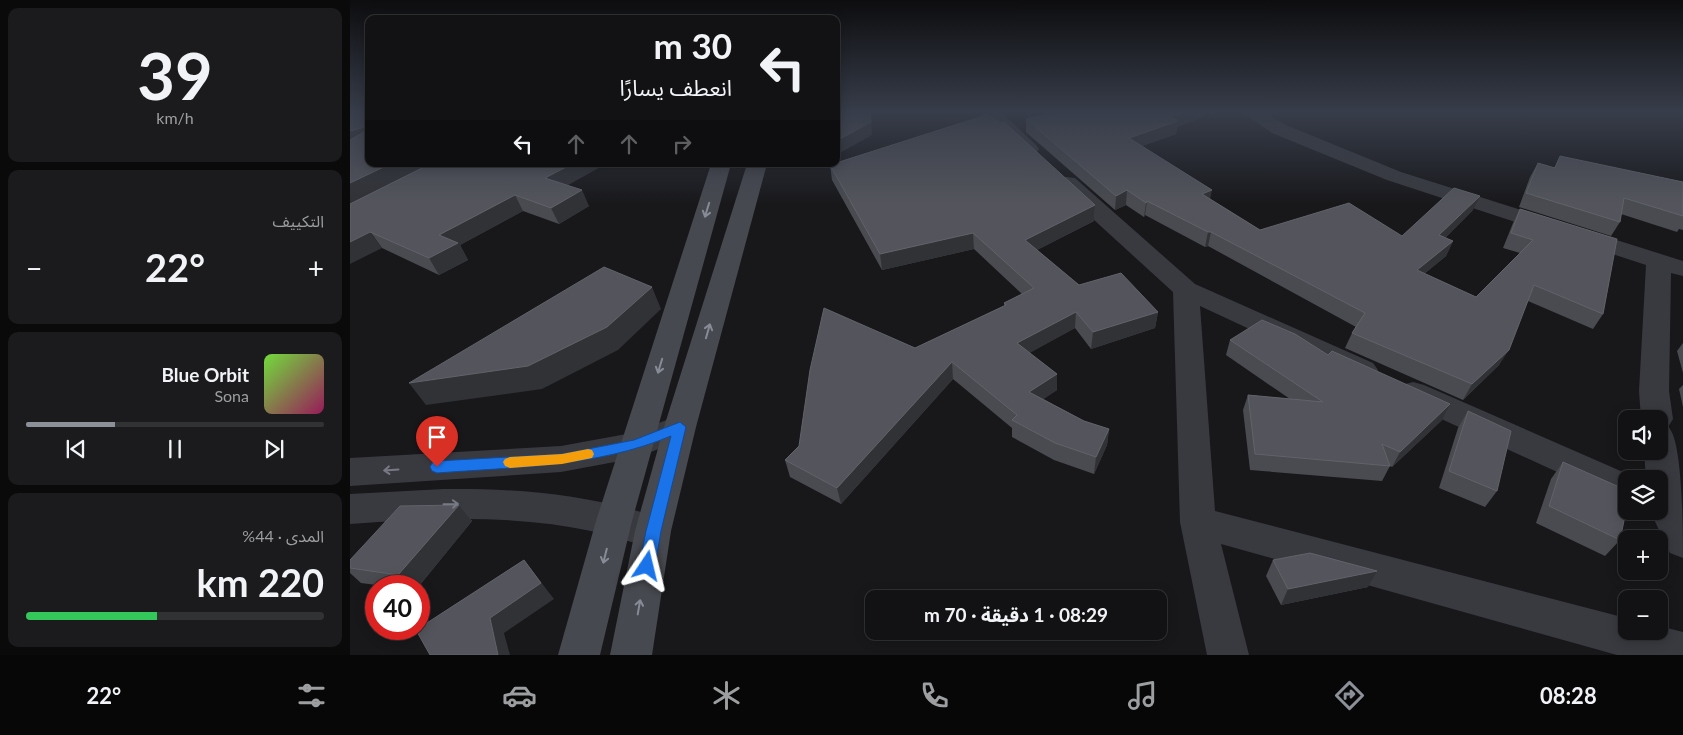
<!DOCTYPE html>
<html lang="ar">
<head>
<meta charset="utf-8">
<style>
	body { margin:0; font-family:Lato,"Noto Sans Arabic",sans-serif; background:#1b1b1d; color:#f1f3f6; direction:rtl; height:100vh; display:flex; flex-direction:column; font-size:19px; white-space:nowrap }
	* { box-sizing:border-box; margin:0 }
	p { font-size:16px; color:#9c9ea0 }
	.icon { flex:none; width:28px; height:28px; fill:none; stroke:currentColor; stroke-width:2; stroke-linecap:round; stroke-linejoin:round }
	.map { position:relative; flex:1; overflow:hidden; direction:ltr }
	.details { display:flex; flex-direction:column; gap:8px; padding:8px; background:#0a0a0b; width:350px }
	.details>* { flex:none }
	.top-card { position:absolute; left:15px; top:15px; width:475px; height:152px; border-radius:10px; box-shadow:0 2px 12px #0003,0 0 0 1px #313234; direction:rtl; background:#121214; color:#f1f3f6; overflow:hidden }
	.tools { position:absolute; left:1268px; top:410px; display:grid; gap:10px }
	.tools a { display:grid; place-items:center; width:50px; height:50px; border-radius:10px; background:#121214; box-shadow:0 2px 12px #0003,0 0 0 1px #313234; font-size:25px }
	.speed { position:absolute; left:15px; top:575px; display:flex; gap:10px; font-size:25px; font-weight:700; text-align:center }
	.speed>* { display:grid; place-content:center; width:65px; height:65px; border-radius:50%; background:#121214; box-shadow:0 2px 12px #0003,0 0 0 1px #313234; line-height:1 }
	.speed .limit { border:8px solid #d22; background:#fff; color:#111 }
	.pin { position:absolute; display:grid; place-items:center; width:42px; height:42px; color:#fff; margin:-51px -21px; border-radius:50% 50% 50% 0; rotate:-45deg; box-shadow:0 0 5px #0007 }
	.pin .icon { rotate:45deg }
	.me { position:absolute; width:55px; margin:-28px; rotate:10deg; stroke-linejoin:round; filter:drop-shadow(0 0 4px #0008) }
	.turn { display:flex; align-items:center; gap:18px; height:105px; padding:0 25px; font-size:22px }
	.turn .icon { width:65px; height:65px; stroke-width:2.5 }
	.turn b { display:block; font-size:35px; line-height:42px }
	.lanes { display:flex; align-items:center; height:48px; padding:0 25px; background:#0003; justify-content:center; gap:25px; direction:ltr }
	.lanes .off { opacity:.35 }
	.big { font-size:38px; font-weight:700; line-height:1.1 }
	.details .card { flex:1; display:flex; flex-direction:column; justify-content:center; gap:8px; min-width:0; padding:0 18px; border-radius:10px; background:#1b1b1d }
	.details .dial { align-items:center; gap:0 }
	.dial b { font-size:65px; line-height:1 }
	.song { display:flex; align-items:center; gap:15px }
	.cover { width:60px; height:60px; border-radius:8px; background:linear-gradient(135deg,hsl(100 70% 55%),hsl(330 70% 35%)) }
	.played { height:5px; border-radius:2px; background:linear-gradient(90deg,#8c9099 30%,#313234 30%) }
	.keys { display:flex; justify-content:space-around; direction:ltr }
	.heat { display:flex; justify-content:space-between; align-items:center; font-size:28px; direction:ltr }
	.charge { height:8px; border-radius:4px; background:linear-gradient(90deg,#34c759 44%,#313234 0) }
	.trip { position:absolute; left:515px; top:590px; width:302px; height:50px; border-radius:10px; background:#121214; box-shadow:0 2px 12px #0003,0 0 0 1px #313234; font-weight:700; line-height:50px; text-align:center; direction:rtl }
	.menu { display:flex; height:80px; justify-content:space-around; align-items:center; background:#070708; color:#9c9ea0 }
	.menu .icon { width:35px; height:35px }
	.menu .on { color:#8c9099 }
	.menu b { font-size:22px; color:#f1f3f6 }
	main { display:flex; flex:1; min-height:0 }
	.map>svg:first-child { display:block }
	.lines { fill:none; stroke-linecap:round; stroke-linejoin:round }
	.street { fill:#393a40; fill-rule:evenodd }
	.secondary { fill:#474950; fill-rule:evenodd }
	.wall { fill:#494b50 }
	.shaded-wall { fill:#313236 }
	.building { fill:#54555c; stroke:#61636a }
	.oneway { stroke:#878b96 }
	.oneway2 { stroke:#777a84 }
	.route { fill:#1a73e8; stroke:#114b97 }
	.slow { fill:#f59e0b }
</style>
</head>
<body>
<main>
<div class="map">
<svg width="1333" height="655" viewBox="0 0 1333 655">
	<rect width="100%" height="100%" fill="#18181b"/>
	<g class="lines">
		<g class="street">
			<polygon points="631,112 651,112 686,145 689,149 686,153 672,153"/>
			<path d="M891 112H913L936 125 1051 172 1333 261V276L1321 273 1319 391 1323 419 1318 427C1333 437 1333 537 1333 558L1320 553 1300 511H1309V479H1296L1294 451H1309V419H1291L1289 391 1296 265 1037 180 922 133Z"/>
			<polygon points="717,177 725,178 845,284 1023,363 1028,370 1023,377 1013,380 1003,377 850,306 865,511 1276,618 1276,631 1309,631 1309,626 1333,632 1333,655 1267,655 871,544 899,655 857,655 830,522 823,292 709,188 706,183 709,178"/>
			<polygon points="1063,382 1074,385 1289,479 1276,479 1276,502 1264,498 1052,401 1048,393 1052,385"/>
			<polygon points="330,415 341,418 346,427 341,436 286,458 211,472 0,486 0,458 211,446 282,433"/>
			<path d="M94 489C168 488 245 495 316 520L321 531 316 542C294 550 268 537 246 532 164 514 83 518 0 524V494Z"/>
		</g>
		<g class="secondary">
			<polygon points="361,164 381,164 282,521 250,655 208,655 246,521"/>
			<polygon points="397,164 417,164 346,427 321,531 302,655 260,655 285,531 314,427"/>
		</g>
	</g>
	<g class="wall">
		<polygon points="0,112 19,164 217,186 239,206 209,224 173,211 110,245 118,260 89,275 32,248 0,204 66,171 0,204"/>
		<polygon points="676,119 827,127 826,134 792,146 860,199 910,230 1052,236 1123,210 1095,238 1103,241 1096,256 1074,274 1126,297 1170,253 1153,248 1163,223 1170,209 1253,314 1243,329 1178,301 1149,365 1113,400 995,348 1002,333 1006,327 858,246 855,247 795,215 794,217 776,205 765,210 676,132"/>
		<polygon points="1210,156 1333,182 1333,230 1329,229 1327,232 1271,214 1270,222 1261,236 1169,207 1180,177 1188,163 1204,168"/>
		<polygon points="480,165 745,205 744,221 687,250 729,285 808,312 805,328 741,349 725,328 679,353 707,374 707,390 693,399 734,421 759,429 757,445 744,474 704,460 662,437 662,428 603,379 491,504 440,477 435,460 565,348 654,306 654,303 672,294 624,249 532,270 482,180"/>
		<polygon points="880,340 978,355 1092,420 1042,467 1040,466 1032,481 900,470 893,410 898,395 940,399 876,355"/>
		<polygon points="1333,343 1333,373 1327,351"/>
		<polygon points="1333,385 1333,407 1329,389"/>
		<polygon points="1118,411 1147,491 1135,507 1089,488 1108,428"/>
		<polygon points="1213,462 1270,540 1255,556 1186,523 1201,479"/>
		<polygon points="109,505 122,521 69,586 34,586 11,583 0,573 0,560"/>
		<polygon points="923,560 1018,587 931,605 916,576"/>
	</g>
	<g class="shaded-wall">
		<polygon points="520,112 521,112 522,135 486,155 486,141"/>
		<polygon points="835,112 868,112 827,127 826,134 778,151 779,138 821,117"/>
		<polygon points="19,126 19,144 0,149 0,131"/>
		<polygon points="40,164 80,164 0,204 0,183"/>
		<polygon points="222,164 256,164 202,194 195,178"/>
		<polygon points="232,190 239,206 209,224 201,208"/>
		<polygon points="777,190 776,205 765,210 766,196"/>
		<polygon points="862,190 859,204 852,194"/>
		<polygon points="165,195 173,211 110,245 118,260 89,275 79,258 89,235"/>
		<polygon points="1130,196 1123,210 1083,250 1089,235"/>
		<polygon points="797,201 795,215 794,217 796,203"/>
		<polygon points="745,205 744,221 675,256 675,240"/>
		<polygon points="20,232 32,248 0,264 0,242"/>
		<polygon points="858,232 861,232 858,246 855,247"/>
		<polygon points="623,233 624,249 532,270 530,254"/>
		<polygon points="1103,241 1096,256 1060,285 1067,270"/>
		<polygon points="302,287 311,309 268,350 192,389 76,405 59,383"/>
		<polygon points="726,312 725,328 667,360 667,343"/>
		<polygon points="808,312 805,328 741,349 743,332"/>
		<polygon points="1159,350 1149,365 1113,400 1122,384"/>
		<polygon points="602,362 603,379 491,504 487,488"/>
		<polygon points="707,374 707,390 679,409 679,392"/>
		<polygon points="1100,404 1092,420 1042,467 1050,452"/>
		<polygon points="759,429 757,445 744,474 746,457"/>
		<polygon points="109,505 122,521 69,586 60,586 48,575"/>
		<polygon points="174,560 204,599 154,633 160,655 148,655 140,618"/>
		<polygon points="1027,571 1018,587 931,605 938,589"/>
	</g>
	<g class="building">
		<polygon points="0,112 19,112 19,126 0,131"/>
		<polygon points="486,112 520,112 521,122 486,141"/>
		<polygon points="708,112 835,112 821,117 828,121 779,138 862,190 852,194 910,230 999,203 1052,236 1104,188 1130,196 1089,235 1103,241 1067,270 1126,297 1183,240 1161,233 1170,209 1267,239 1253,314 1184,285 1159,350 1122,384 1002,333 1015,313 861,232 858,232 797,201 796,203 777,190 766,196 676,119"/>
		<polygon points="636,115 651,123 654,122 745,205 675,240 729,285 771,273 808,312 743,332 726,312 667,343 707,374 679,392 734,421 759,429 746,457 705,443 662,420 667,415 602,362 487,488 435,460 449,446 460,370 474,308 565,348 656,305 654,303 684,288 623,233 530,254 480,165 486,164 486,163"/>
		<polygon points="19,129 19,164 40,164 0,183 0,140"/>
		<polygon points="1210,156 1333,182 1333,216 1274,198 1270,222 1176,193 1188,163 1205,168"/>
		<polygon points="80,164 222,164 195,178 232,190 201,208 165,195 89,235 108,243 79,258 20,232 0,242 0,204"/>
		<polygon points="254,267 302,287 257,327 178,366 59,383"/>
		<polygon points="912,320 945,334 978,355 982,351 1100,404 1050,452 1032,444 1040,466 905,454 898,395 973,402 880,340"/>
		<polygon points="1118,411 1161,431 1147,491 1099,471"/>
		<polygon points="1213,462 1276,490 1276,511 1270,540 1199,506"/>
		<polygon points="109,505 48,575 0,568 0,560 50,506"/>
		<polygon points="960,553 1027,571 938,589 923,560"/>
		<polygon points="174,560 191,583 140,618 148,655 80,655 66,630"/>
	</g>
	<defs><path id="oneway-shaft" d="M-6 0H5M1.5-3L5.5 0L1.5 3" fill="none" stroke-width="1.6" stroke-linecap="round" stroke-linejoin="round" transform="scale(1.25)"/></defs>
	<g class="oneway">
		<use href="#oneway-shaft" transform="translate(357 210) rotate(107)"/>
		<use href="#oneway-shaft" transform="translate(358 331) rotate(-74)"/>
		<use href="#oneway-shaft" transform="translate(310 366) rotate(107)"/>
		<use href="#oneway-shaft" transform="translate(255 556) rotate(104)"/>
		<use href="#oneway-shaft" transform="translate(289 607) rotate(-80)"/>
	</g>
	<g class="oneway2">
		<use href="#oneway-shaft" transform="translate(41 470) rotate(176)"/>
		<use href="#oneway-shaft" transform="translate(101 504) rotate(-1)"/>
	</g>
	<linearGradient id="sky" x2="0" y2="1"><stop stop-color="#0d0d0f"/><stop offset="0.55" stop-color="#373d4a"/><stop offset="1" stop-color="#373d4a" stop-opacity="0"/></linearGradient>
	<rect width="1333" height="204" fill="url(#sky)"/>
	<path class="route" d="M330 422 336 427 311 531 305 566 302 571 297 574 291 571 289 566 296 531 321 436C247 467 166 467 87 473L82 471 80 467 82 463 87 461 212 454 284 440Z"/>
	<polygon class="slow" points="238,449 242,450 244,454 242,458 212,464 160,468 155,466 153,462 155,459 160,457 212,454"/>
</svg>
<div class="tools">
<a><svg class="icon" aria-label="sound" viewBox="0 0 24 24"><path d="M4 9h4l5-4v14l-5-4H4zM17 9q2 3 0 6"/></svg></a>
<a><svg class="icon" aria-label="layers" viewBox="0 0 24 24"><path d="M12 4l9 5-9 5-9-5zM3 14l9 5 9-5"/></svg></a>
<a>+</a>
<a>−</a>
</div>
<div class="speed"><div class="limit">40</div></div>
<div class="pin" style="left:87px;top:467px;background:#d93025"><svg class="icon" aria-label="arrive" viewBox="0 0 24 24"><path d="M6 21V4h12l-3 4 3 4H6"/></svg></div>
<svg class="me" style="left:297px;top:566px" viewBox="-20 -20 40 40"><path d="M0-17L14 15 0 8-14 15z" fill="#1a73e8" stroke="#fff" stroke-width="4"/></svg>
<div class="trip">08:29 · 1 دقيقة · 70 m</div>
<div class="top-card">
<div class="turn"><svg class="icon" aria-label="left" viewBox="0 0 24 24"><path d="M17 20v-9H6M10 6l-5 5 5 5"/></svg><div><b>30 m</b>انعطف يسارًا</div></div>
<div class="lanes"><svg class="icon" aria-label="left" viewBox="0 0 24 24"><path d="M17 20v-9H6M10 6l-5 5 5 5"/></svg><svg class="icon off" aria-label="ahead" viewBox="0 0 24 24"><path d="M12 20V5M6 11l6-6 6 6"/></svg><svg class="icon off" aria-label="ahead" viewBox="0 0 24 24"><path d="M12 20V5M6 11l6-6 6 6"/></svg><svg class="icon off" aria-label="right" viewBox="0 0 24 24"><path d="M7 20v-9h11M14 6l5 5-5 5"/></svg></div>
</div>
</div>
<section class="details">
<div class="card dial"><b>39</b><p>km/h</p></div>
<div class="card"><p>التكييف</p>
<div class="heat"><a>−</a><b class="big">22°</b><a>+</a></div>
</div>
<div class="card">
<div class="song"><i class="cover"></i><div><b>Blue Orbit</b><p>Sona</p></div></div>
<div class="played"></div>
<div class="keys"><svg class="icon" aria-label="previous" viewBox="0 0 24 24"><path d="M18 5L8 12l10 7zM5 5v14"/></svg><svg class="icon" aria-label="pause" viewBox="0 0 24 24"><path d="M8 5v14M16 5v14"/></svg><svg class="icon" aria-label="next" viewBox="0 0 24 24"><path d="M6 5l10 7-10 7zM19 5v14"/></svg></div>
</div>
<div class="card"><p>المدى · 44%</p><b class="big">220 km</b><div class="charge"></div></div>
</section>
</main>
<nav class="menu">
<b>08:28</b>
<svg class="icon on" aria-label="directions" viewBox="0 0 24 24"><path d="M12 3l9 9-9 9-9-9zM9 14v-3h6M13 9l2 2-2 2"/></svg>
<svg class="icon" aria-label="music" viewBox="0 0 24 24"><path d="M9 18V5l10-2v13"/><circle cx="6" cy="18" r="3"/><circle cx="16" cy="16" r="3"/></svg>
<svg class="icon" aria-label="phone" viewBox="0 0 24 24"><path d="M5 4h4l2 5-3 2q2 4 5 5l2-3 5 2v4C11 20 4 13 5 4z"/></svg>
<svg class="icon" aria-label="climate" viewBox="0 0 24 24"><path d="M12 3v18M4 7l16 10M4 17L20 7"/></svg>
<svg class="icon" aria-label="car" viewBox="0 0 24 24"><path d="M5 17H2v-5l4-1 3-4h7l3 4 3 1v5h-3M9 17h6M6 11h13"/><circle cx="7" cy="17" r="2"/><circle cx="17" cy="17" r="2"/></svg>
<svg class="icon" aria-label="filters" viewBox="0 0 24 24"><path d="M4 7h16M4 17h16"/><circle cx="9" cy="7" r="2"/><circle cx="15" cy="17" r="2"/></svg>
<b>22°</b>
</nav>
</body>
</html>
